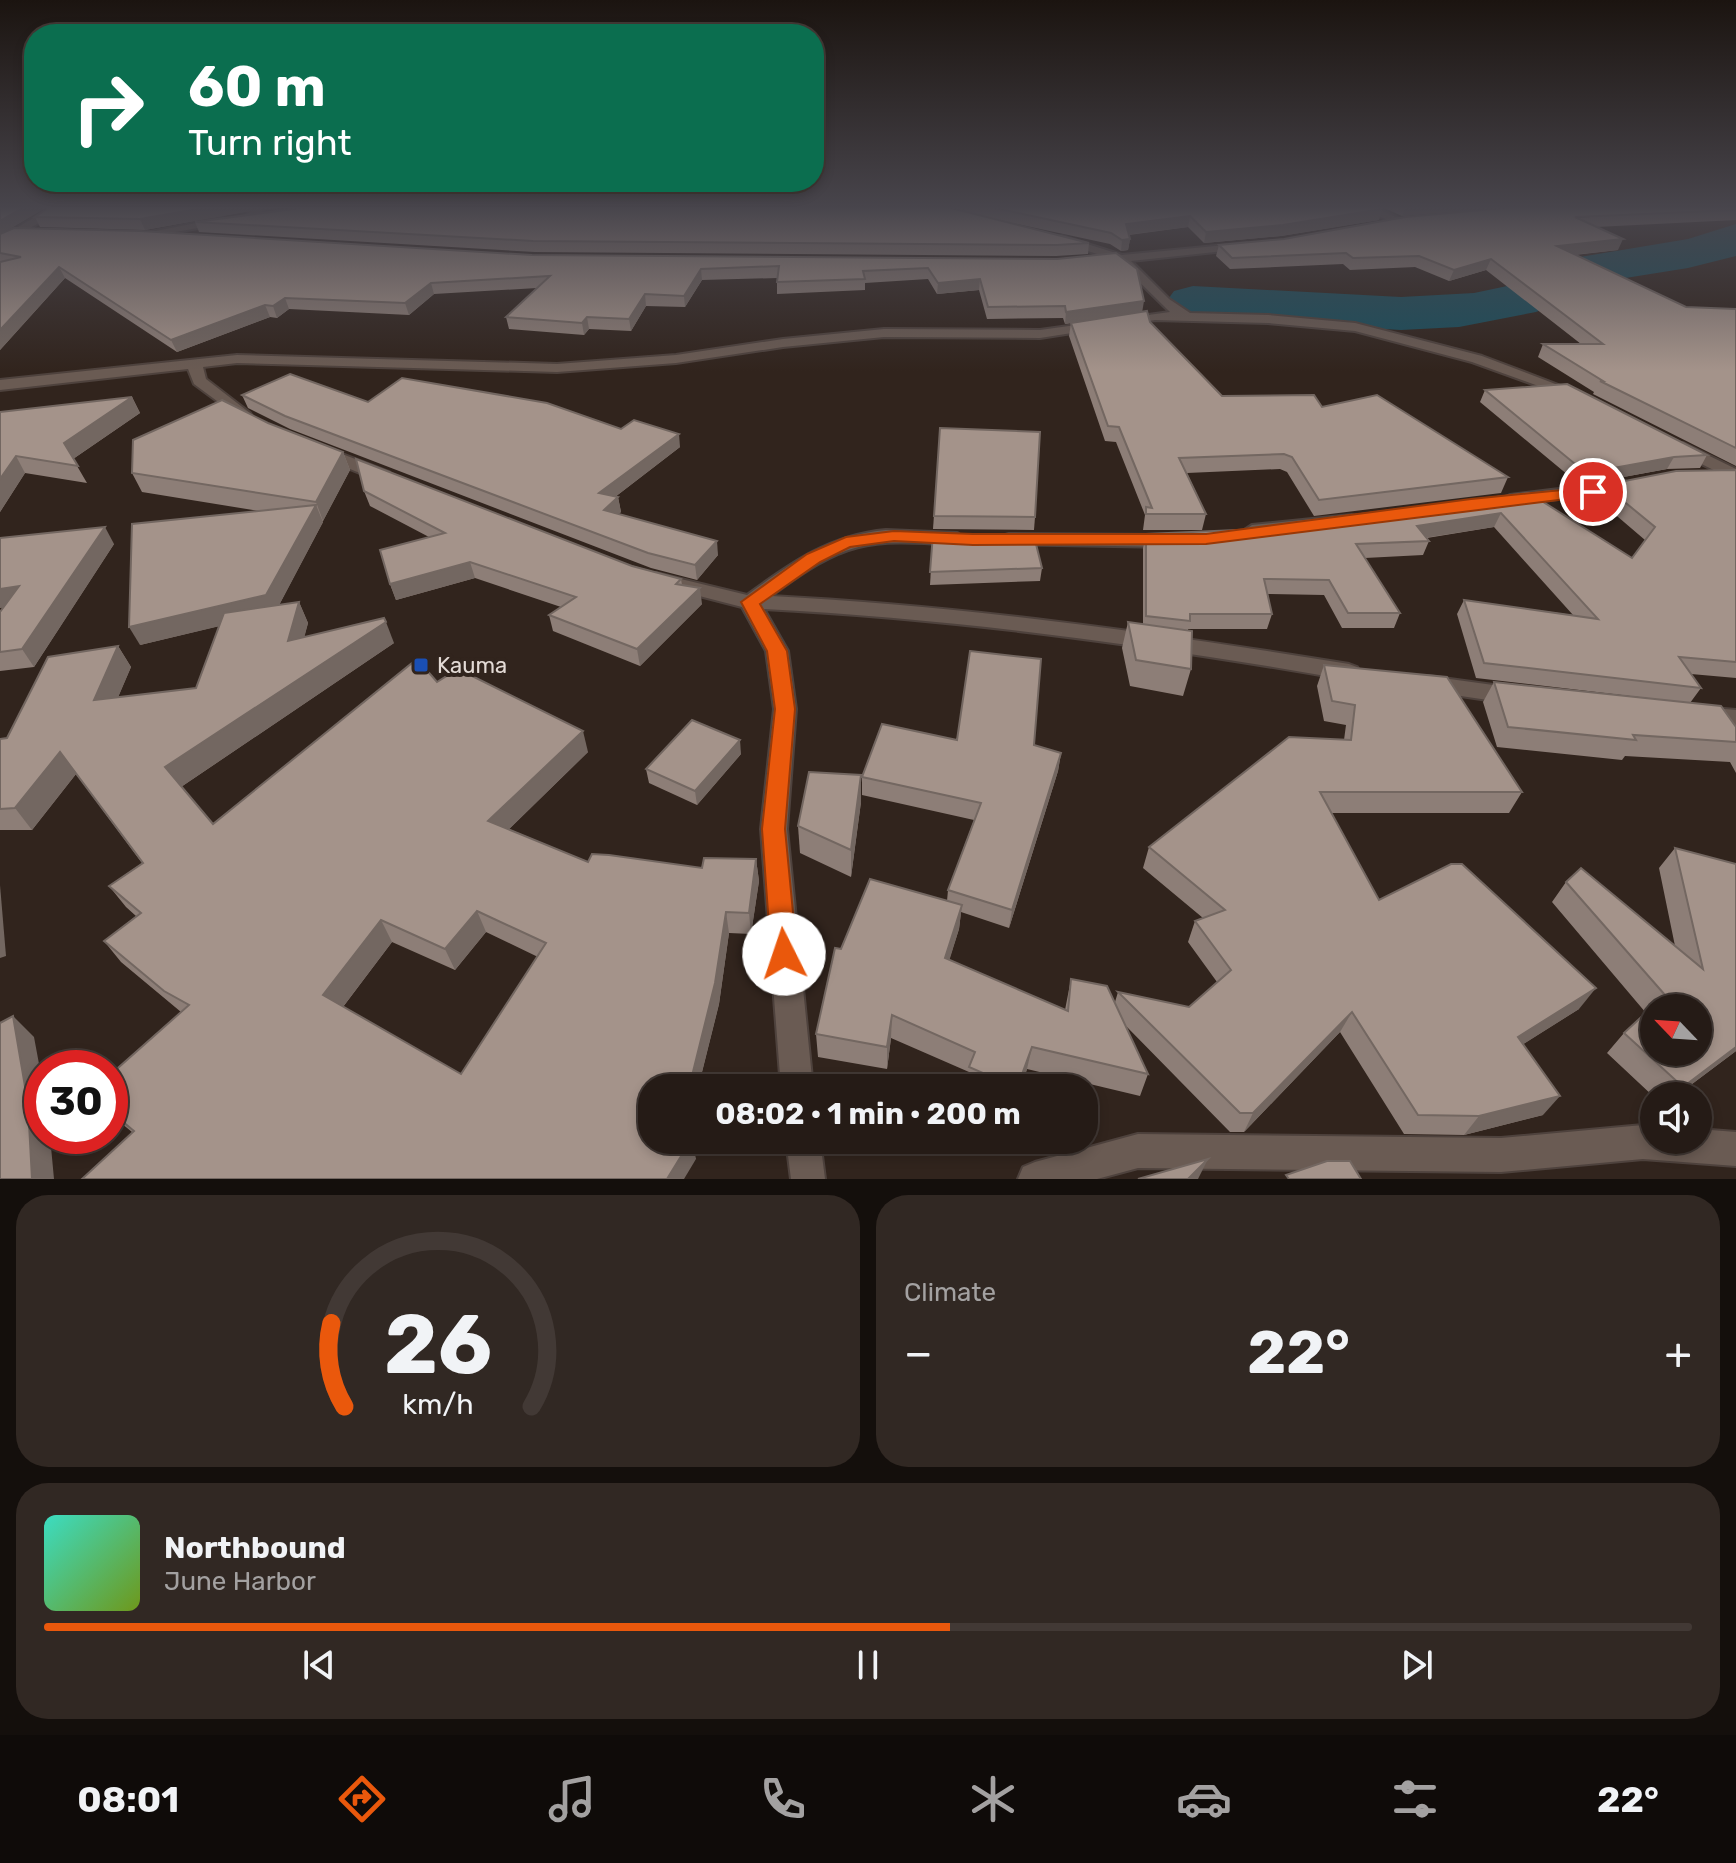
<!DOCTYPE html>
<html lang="en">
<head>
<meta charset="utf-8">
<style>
	body { margin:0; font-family:Rubik,sans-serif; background:#312823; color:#f1f3f6; height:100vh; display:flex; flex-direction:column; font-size:30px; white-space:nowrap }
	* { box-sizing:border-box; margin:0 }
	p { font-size:26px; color:#a3a1a1 }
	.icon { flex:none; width:44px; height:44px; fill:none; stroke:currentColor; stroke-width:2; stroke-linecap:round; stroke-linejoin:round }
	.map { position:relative; height:1179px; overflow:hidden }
	.drawer { display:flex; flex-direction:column; gap:16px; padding:16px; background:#140f0c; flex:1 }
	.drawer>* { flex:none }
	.banner { position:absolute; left:24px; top:24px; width:800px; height:168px; border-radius:32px; box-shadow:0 4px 12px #0003,0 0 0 2px #423935; background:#0b6e4f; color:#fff; overflow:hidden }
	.needle { width:52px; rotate:295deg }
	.controls { position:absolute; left:1640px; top:994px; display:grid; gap:16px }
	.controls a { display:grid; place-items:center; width:72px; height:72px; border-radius:50%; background:#251b16; box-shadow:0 4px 12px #0003,0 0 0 2px #423935; font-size:40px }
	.speed { position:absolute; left:24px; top:1050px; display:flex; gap:16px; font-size:40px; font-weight:700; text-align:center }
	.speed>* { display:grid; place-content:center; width:104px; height:104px; border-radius:50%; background:#251b16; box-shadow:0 4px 12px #0003,0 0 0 2px #423935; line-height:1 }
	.speed .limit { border:12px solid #d22; background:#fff; color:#111 }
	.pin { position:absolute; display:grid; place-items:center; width:68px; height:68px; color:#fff; margin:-34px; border:4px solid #fff; border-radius:50%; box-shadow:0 2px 8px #0007 }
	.me { position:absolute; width:88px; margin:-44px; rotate:356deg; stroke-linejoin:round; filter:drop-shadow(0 0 6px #0008) }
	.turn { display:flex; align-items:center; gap:28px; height:168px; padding:0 32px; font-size:36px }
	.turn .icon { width:104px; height:104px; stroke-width:2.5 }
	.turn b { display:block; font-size:56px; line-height:68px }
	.big { font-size:60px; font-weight:700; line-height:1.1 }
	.drawer .tile { flex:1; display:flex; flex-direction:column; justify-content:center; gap:12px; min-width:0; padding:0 28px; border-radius:32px; background:#312823 }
	.drawer .dial { align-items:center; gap:0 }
	.dial svg { height:208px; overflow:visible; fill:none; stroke:#423935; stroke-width:7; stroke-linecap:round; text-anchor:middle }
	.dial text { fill:#f1f3f6; stroke:none }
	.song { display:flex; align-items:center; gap:24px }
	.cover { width:96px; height:96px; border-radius:12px; background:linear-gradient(135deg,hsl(170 70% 55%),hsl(80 70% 35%)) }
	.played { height:8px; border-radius:4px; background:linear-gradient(90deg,#ea580c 55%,#423935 55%) }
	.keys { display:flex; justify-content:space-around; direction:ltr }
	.heat { display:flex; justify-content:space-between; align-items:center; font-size:44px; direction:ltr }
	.drawer .tiles { flex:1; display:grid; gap:16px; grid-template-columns:1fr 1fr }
	.tile:last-child { grid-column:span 2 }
	.trip { position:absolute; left:638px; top:1074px; width:460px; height:80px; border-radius:32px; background:#251b16; box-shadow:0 4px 12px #0003,0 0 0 2px #423935; font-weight:700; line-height:80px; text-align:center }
	.tab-bar { display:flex; height:128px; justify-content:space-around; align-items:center; background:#0f0b09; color:#a3a1a1 }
	.tab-bar .icon { width:56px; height:56px }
	.tab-bar .active { color:#ea580c }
	.tab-bar b { font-size:36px; color:#f1f3f6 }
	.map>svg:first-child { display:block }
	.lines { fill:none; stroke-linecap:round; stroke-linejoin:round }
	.river { fill:#1a4e5c; fill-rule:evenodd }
	.street-casing { stroke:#4e423d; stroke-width:4 }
	.street { fill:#6a5b53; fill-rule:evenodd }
	.wall { fill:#8d7e77; fill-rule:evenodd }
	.shaded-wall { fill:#736761 }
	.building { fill:#a4938a; stroke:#736761; stroke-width:2; fill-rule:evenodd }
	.route { fill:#ea580c; stroke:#983908; stroke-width:2 }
	.transit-dot { fill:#1a4fb4; stroke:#31241d; stroke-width:3 }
	.labels { text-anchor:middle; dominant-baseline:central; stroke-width:8; stroke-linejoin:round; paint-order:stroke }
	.poi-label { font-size:22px; fill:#e3dad5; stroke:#31241d; text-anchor:start }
</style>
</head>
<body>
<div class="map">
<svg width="1736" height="1179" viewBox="0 0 1736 1179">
	<rect width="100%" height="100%" fill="#31241d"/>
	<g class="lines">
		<polygon class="river" points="1736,224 1736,256 1688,268 1613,280 1536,312 1459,327 1401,330 1193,318 1174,313 1166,302 1174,291 1193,286 1401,297 1474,293 1512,285 1580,257 1688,239"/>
		<defs>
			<g id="street">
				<polygon points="55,206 69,206 0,245 0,237"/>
				<polygon points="256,206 267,206 255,219 247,219 245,217"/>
				<polygon points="1355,206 1371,206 1407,222 1397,224"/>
				<polygon points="222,218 226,219 226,223 136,239 130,236"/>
				<polygon points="1062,236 1122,255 1247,243 1247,247 1243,249 1131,261 1169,299 1190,313 1268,315 1355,323 1482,356 1587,396 1579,401 1574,399 1472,362 1355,331 1268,323 1155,320 1040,338 884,337 783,347 676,363 557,372 237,363 203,367 206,379 250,413 252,416 244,421 194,384 188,369 0,390 0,380 237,355 557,364 676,355 783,339 884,329 1040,330 1170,312 1121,264 1095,264 1095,258 1106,257 1058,241 1058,237"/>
				<polygon points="1683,443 1736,469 1736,481 1677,452 1675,448"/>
				<polygon points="324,447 389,472 392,476 383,481 377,480 318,456 316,452"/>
				<polygon points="1625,481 1634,486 1631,490 1510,505 1501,500 1510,495"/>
				<polygon points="1352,515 1361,521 1358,525 1252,537 1243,531 1252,525"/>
				<path d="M886 530 957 533 966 539 957 545C865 539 846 540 771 596 964 606 1158 633 1349 664L1357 667 1360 672 1357 677 1349 680C1156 646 960 619 764 609L788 651 796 709 787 829 813 1088H781L761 829 774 709 766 651 742 607 649 583 646 579 656 573 747 595C791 563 830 535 886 530Z"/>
				<polygon points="1009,534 1169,535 1178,541 1169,547 1002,544 1000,540 1002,536"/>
				<polygon points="1428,676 1515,688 1523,690 1526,696 1523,702 1515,704 1420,690 1417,684 1420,678"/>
				<polygon points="1702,707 1736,710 1736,726 1694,721 1690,715 1694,709"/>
				<polygon points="1643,1125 1654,1126 1654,1140 1698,1140 1698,1129 1736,1132 1736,1166 1643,1159 1501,1172 1138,1168 1097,1179 1018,1179 1023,1167 1035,1162 1138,1134 1501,1138"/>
				<polygon points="786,1140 820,1140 825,1179 791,1179"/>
			</g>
		</defs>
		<use href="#street" class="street-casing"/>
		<use href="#street" class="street"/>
	</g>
	<g class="wall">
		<polygon points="0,206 6,232 532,255 1057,259 1142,312 1150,322 1222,396 1322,407 1508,477 1501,493 1314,516 1287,472 1280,469 1187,473 1206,514 1202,530 1143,530 1145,515 1116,442 1105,441 1069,336 1071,323 1065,324 1063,318 987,319 979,290 937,294 928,279 865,283 865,290 777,294 777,278 702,280 685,307 646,306 631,331 589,329 584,335 509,329 506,317 537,288 434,294 409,315 289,309 277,318 270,317 177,352 65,278 0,350"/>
		<polygon points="315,206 1375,206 1379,220 1281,236 1204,243 1188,227 1129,235 1130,239 1128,250 1121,251 1110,244 980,216 1089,243 1088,254 1056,256 535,252 199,232 195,222"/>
		<polygon points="1380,206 1516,206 1402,216"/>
		<polygon points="1736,206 1736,220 1596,227 1618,250 1575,255 1686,307 1736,309 1736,466 1593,394 1594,392 1538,357 1543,344 1581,344 1486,270 1449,281 1415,267 1350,270 1343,264 1230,269 1216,256 1219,245"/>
		<polygon points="250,211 145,230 40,227 35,217"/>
		<polygon points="1485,390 1707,455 1700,468 1667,469 1580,485 1480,402"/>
		<polygon points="242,395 368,402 621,429 680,447 615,497 618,497 621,512 618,514 718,555 697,580 651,568 290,429 248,408"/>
		<polygon points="132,397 140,413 73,459 87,483 25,473 0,512 0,412"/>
		<path d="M268 423 343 452 350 470 323 521H322L323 522 279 605 299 602 308 623 304 637 394 643 181 787 213 824 437 682 588 752 509 829 588 862 702 868 756 859 759 881 751 934 729 933 719 1004 698 1088H652L696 1159 132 1132 110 1114V1075L181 1012 121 962 104 941 136 916 126 907 109 886 142 863 76 774 32 830H0V739L7 738 118 646 131 667 118 697 196 688 219 626 140 645 259 511 142 492 132 473ZM486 932 538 957 461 1074 343 1007 392 942 455 970Z"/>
		<polygon points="940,428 1035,517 1034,530 933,529"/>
		<polygon points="1736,470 1736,678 1691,674 1701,688 1690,703 1476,678 1457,614 1464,600 1573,615 1494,527 1427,538 1429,541 1423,555 1365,558 1400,613 1394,628 1342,628 1324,595 1268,594 1272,614 1267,629 1188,629 1191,669 1183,696 1130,686 1122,648 1128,622 1143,624 1143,548 1146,534 1326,526 1328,518 1529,493 1632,558 1645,540 1597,499 1604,485"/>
		<polygon points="364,491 681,579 682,585 702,604 640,666 553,631 549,615 561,607 475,578 396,600 390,584 429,537 370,506"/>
		<polygon points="933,534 1042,568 1040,581 930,585"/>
		<polygon points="0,538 114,544 34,667 0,671 0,612 3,607 0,608"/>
		<polygon points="1324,665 1522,792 1509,813 1331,813 1379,900 1579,1009 1523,1044 1543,1115 1464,1135 1404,1134 1340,1032 1244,1132 1230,1132 1126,1026 1148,1074 1140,1096 1027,1069 1021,1088 967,1088 969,1072 891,1038 887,1069 818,1057 816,1034 841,949 947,901 948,890 974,820 862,795 862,777 957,740 1034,745 1061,753 1058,771 1009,928 961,912 959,929 949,960 1065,1010 1071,979 1115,1002 1118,992 1189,1007 1217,982 1188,942 1195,921 1203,918 1143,868 1149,847 1344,740 1346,725 1324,721 1317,686"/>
		<polygon points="1494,682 1736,727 1736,773 1730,762 1625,756 1622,760 1497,747 1483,702"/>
		<polygon points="741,754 697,805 649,783 646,769"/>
		<polygon points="861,802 851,877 800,853 798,826"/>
		<polygon points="1675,848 1736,864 1736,1051 1676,1096 1654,1097 1607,1053 1624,1033 1646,1013 1552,902 1566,882 1675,946 1659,868"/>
	</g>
	<g class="shaded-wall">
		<polygon points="26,206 49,206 0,235 0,221"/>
		<polygon points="215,206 298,206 250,211 145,230 140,219"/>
		<polygon points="1406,206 1516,206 1402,216"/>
		<polygon points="1382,209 1379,220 1281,236 1204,243 1206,232"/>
		<polygon points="1190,216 1188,227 1125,235 1126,224"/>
		<polygon points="1130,239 1128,250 1121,251 1122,240"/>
		<polygon points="1623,239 1618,250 1552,257 1557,246"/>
		<polygon points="1491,259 1486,270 1449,281 1454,270"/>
		<polygon points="59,267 65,278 0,350 0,330"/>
		<polygon points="701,269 702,280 685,307 684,296"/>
		<polygon points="980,279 979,290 937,294 938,283"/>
		<polygon points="431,283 434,294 409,315 405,303"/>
		<polygon points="645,294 646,306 631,331 629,319"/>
		<polygon points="285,298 289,309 277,318 273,306"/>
		<polygon points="1144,301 1142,313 1065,324 1066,312"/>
		<polygon points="265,305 270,317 177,352 171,340"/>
		<polygon points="587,317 589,329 584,335 582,323"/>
		<polygon points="132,397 140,413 73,459 64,443"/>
		<polygon points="679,434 680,447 602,507 599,493"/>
		<polygon points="343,452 350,470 323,521 316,502"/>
		<polygon points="16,456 25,473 0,512 0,479"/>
		<polygon points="1674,457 1667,469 1580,485 1586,473"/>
		<polygon points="618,497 621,512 607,525 604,510"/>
		<polygon points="316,505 323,522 275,613 140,645 129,627"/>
		<polygon points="1501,513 1494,527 1411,540 1417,526"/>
		<polygon points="105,527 114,544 34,667 22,649"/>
		<polygon points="717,541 718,555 697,580 695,565"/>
		<polygon points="470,562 475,578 396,600 390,584"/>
		<polygon points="19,586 31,604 0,608 0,589"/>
		<polygon points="700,588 702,604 640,666 637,649"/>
		<polygon points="299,602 308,623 298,662 288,641"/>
		<polygon points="386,622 394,643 178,789 165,767"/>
		<polygon points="118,646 131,667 108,721 94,700"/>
		<polygon points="583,731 588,752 496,842 488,821"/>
		<polygon points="740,740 741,754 697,805 695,791"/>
		<polygon points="60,752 76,774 32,830 15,808"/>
		<polygon points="1061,753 1058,771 1009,928 1012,910"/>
		<polygon points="861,775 861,802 851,877 851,850"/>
		<polygon points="756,859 759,881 751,934 749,913"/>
		<polygon points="0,885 6,956 0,958"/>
		<polygon points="962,905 959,929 943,981 945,958"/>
		<polygon points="477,911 486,932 455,970 445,949"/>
		<polygon points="726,912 729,933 719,1004 698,1088 689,1088"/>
		<polygon points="381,920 392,942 336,1016 323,995"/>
		<polygon points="1596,988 1579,1009 1503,1057 1518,1037"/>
		<polygon points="1352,1012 1340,1032 1244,1132 1253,1113"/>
		<polygon points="892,1015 891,1038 887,1069 887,1047"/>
		<polygon points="13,1016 34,1037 42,1080 42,1136 50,1136 54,1179 32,1179"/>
		<polygon points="1032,1047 1027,1069 1021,1088 1017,1088"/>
		<polygon points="1736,1047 1736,1051 1676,1096 1673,1096 1683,1087"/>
		<polygon points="1560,1096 1543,1115 1464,1135 1479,1116"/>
		<polygon points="692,1140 696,1159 684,1179 667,1179"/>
		<polygon points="1208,1159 1198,1179 1188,1179"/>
	</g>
	<g class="building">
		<polygon points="0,206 26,206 0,221"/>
		<polygon points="51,206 215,206 140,219 35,217"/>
		<polygon points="315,206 943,206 1089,243 1057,245 533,241 195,222"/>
		<polygon points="986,206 1375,206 1382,209 1283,225 1206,232 1190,216 1126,224 1130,239 1122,240 1111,233"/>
		<polygon points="1527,206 1736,206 1736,210 1575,217 1623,239 1557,246 1686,307 1736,309 1736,448 1600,381 1603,381 1543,344 1603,344 1491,259 1454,270 1419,256 1353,258 1346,253 1232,258 1219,245 1284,239 1405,217"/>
		<polygon points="14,228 140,231 532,255 1057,259 1116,253 1137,269 1144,301 1066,312 1065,306 988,307 980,279 938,283 928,268 863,271 865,279 777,282 779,266 701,269 684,296 645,294 629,319 587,317 582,323 506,317 550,276 431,283 405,303 285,298 273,306 265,305 171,340 59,267 0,330 0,262 21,257 0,253 0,234"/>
		<polygon points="1147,311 1150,322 1222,396 1314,395 1322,407 1377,395 1508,477 1319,500 1292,457 1284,454 1179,458 1206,514 1146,514 1146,507 1152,508 1119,427 1108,426 1071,323"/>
		<polygon points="290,374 368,402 402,378 547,403 621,429 634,420 679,434 599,493 618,497 604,510 717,541 695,565 648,553 285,416 242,395"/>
		<polygon points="1567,384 1707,455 1674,457 1586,473 1485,390"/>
		<polygon points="132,397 64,443 78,466 16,456 0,479 0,412"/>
		<polygon points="222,400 268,423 343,452 316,502 132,473 133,440"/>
		<polygon points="940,428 1040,432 1035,517 934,516"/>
		<polygon points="356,459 632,566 681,579 676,584 700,588 637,649 549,615 576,597 470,562 390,584 380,550 445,533 364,491"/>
		<polygon points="1736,470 1736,662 1679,657 1701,688 1484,663 1464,600 1598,619 1501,513 1417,526 1429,541 1356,544 1400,613 1348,613 1329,580 1264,579 1272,614 1190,614 1190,621 1146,616 1146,534 1333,526 1328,518 1529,493 1632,558 1655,527 1604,485 1676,471"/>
		<polygon points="316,505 266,595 129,627 132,524"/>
		<polygon points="105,527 22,649 0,652 0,612 19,586 0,589 0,538"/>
		<polygon points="933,534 1034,536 1042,568 930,572"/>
		<path d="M299 602 288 641 384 618 386 622 165 767 213 824 417 659 437 682 458 669 583 731 488 821 588 862 592 854 609 855 702 868 704 858 756 859 749 913 726 912 715 983 689 1088H652V1140H691L667 1179H82L134 1131 110 1111V1075L189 1005 164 991 104 941 141 913 109 886 143 863 60 752 15 808 0 809V739L7 738 48 657 118 646 94 700 196 688 224 613ZM477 911 546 943 461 1074 323 995 381 920 445 949Z"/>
		<polygon points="1128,622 1192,631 1191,669 1136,660"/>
		<polygon points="970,651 1041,659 1034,745 1061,753 1012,910 948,890 981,803 862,777 882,724 957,740"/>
		<polygon points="1324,665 1447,677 1522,792 1320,792 1379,900 1451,864 1462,864 1596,988 1518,1037 1560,1096 1479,1116 1418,1115 1352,1012 1253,1113 1240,1113 1118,992 1189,1007 1231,970 1195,921 1225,910 1149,847 1289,737 1351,740 1355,705 1332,701"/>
		<polygon points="1494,682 1721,706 1736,727 1736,742 1633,735 1636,740 1508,727"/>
		<polygon points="692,720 740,740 695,791 646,769"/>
		<polygon points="809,772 861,775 851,850 798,826"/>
		<path d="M1675 848 1736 864V1047L1683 1087 1624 1033 1665 995 1566 882 1581 868 1703 969ZM1654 1008H1698V1052H1654Z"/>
		<polygon points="870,879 962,905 945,958 1068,1011 1071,979 1107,986 1148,1074 1032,1047 1017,1088 969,1067 975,1052 892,1015 887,1047 816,1034 835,948 841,949"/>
		<polygon points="13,1016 28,1104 32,1179 0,1179 0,1023"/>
		<polygon points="1208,1159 1188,1179 1138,1179"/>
		<polygon points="1327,1161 1350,1161 1361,1179 1289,1179 1286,1175"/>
	</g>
	<linearGradient id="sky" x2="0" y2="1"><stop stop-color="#1b1410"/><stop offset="0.56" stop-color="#48454c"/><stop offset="1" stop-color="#48454c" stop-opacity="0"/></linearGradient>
	<rect width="1736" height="371" fill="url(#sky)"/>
	<polygon class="route" points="1593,487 1601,492 1599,495 1206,544 973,545 894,541 850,547 820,562 760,604 787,651 795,709 785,829 797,954 793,963 784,966 774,963 771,954 762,829 775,709 767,651 741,602 807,554 846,537 894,531 973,534 1206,534 1471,499"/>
	<rect class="transit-dot" x="413" y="657" width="16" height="16" rx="4"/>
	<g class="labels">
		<g class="poi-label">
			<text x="437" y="665">Kauma</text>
		</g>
	</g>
</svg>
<div class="controls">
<a><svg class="needle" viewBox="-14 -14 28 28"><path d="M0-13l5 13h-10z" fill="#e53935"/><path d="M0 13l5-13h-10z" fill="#a3a1a1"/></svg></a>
<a><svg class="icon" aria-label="sound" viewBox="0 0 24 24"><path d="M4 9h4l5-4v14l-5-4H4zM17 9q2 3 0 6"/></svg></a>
</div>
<div class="speed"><div class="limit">30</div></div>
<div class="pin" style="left:1593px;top:492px;background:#d93025"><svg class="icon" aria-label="arrive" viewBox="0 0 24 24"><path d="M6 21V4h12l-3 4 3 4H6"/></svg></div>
<svg class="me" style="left:784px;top:954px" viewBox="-20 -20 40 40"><circle r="19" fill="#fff"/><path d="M0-13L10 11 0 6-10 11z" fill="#ea580c"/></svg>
<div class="trip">08:02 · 1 min · 200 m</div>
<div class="banner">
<div class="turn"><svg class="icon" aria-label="right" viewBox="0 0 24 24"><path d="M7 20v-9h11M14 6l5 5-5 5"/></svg><div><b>60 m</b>Turn right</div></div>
</div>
</div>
<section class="drawer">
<div class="tiles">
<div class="tile dial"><svg viewBox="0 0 100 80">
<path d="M14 69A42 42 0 1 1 86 69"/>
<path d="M14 69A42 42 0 0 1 9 37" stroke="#ea580c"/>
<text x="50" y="56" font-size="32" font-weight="700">26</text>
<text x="50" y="72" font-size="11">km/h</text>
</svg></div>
<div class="tile"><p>Climate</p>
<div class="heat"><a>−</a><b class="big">22°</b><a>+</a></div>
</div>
<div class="tile">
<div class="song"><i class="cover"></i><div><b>Northbound</b><p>June Harbor</p></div></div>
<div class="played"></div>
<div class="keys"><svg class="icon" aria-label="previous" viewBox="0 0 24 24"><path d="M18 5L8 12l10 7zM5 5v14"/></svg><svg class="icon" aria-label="pause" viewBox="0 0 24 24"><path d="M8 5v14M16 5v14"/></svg><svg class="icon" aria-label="next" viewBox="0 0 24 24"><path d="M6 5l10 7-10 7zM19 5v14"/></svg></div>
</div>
</div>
</section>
<nav class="tab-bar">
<b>08:01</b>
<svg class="icon active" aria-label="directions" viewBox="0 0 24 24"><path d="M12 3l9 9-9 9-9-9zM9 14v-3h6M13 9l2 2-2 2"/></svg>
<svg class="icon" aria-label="music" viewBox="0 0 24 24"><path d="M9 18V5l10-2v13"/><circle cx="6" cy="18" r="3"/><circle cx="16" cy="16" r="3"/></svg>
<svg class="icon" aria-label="phone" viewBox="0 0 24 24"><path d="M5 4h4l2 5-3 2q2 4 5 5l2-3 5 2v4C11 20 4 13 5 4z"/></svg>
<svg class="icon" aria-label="climate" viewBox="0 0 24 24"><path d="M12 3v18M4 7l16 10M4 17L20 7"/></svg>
<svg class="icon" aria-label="car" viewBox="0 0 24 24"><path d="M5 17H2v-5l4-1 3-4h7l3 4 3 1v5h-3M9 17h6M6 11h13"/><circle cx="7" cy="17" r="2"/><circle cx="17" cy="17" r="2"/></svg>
<svg class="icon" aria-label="filters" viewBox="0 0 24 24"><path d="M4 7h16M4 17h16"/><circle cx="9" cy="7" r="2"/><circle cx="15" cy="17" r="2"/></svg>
<b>22°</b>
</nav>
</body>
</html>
